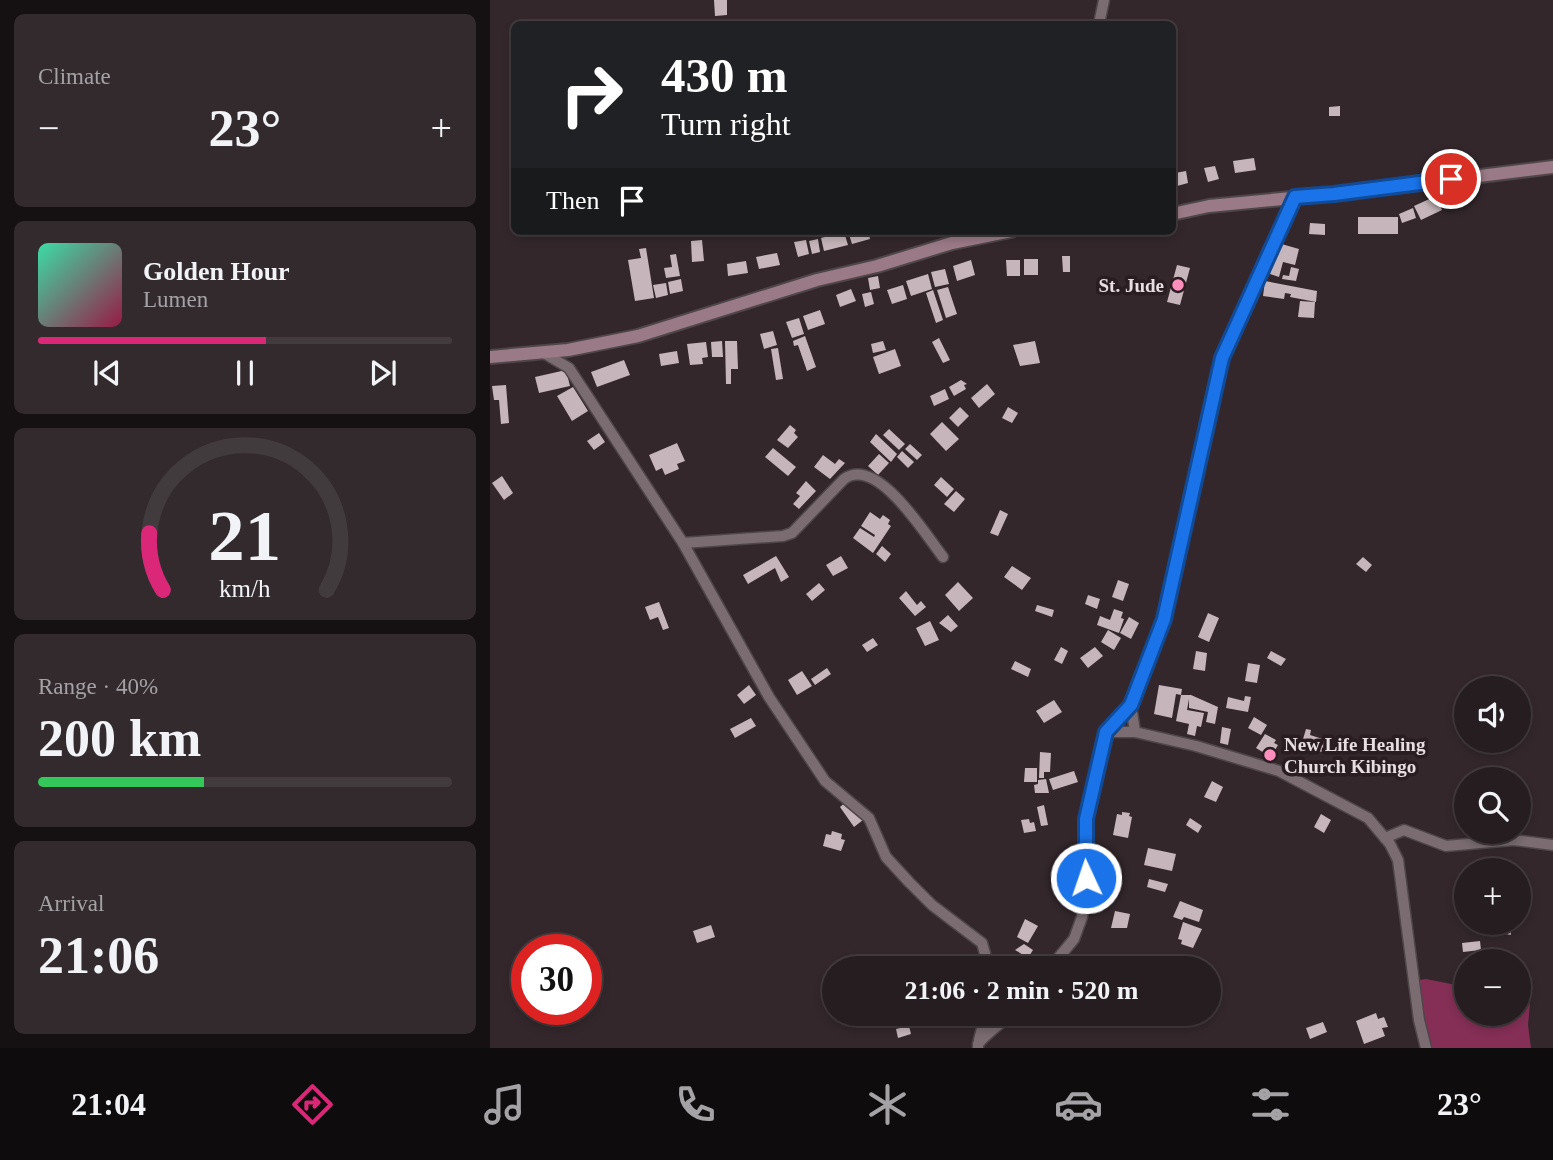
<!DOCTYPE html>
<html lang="en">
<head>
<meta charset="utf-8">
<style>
	body { margin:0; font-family:Georgia,serif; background:#322a2d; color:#f1f3f6; height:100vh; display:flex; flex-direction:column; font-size:26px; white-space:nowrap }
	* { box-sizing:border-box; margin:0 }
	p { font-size:23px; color:#a4a2a5 }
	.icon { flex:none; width:38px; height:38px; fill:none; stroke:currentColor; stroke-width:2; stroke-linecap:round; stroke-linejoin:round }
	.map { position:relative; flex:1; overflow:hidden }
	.sheet { display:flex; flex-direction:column; gap:14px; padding:14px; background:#151012; width:490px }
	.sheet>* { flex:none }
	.hud { position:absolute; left:21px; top:21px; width:665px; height:214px; border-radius:10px; box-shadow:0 4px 10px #0003,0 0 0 2px #423b3e; background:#202124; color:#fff; overflow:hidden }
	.buttons { position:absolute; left:964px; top:676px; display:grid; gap:14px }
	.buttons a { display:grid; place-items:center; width:77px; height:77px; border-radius:50%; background:#261d20; box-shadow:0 4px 10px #0003,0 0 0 2px #423b3e; font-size:35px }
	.speed { position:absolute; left:21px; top:934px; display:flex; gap:14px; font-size:35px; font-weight:700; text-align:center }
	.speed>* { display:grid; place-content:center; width:91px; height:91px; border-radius:50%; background:#261d20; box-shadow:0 4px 10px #0003,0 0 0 2px #423b3e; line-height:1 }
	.speed .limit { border:10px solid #d22; background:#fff; color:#111 }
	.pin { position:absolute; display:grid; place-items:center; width:60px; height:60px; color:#fff; margin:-30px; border:4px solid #fff; border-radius:50%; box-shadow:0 2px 7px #0007 }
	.me { position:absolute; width:77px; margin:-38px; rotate:357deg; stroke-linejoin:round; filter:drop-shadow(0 0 5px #0008) }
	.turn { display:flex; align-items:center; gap:24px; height:147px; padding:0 35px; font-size:32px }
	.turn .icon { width:91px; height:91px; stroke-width:2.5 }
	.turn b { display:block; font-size:49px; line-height:60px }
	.then { display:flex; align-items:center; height:66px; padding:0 35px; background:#0003; gap:14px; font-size:26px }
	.big { font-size:52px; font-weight:600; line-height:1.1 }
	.sheet .card { flex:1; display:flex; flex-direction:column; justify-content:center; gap:10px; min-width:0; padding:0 24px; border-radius:10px; background:#322a2d }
	.sheet .dial { align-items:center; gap:0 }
	.dial svg { height:182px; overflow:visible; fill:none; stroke:#423b3e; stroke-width:7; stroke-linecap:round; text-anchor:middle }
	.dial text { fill:#f1f3f6; stroke:none }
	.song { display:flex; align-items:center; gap:21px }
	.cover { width:84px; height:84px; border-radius:10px; background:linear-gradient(135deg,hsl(160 70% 55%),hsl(340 70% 35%)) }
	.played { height:7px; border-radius:4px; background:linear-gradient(90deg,#db2777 55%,#423b3e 55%) }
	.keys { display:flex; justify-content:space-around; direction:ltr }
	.heat { display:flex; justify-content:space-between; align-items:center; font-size:38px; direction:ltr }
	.charge { height:10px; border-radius:5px; background:linear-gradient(90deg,#34c759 40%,#423b3e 0) }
	.trip { position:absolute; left:332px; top:956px; width:399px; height:70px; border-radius:35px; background:#261d20; box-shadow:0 4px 10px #0003,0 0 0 2px #423b3e; font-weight:600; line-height:70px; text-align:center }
	.tabs { display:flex; height:112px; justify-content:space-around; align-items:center; background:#0f0c0d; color:#a4a2a5 }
	.tabs .icon { width:49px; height:49px }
	.tabs .active { color:#db2777 }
	.tabs b { font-size:32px; color:#f1f3f6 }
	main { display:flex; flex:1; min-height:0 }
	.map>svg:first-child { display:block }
	.forest { fill:#852f56 }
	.building { fill:#c6b6bb }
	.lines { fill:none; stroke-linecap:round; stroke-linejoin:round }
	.minor-casing { stroke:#4f4649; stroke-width:13 }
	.secondary-casing { stroke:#4f4649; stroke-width:16 }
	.minor { stroke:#7a6c71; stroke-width:10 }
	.secondary { stroke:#9a7a86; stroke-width:12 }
	.route-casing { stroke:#114b97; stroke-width:18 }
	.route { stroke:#1a73e8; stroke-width:12 }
	.poi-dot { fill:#fe8ebc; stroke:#291d22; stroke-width:2.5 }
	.labels { text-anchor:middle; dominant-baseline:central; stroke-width:7; stroke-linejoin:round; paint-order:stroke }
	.poi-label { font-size:19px; font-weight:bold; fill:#e6dee1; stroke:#291d22; text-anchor:end }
</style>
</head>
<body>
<main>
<section class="sheet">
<div class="card"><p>Climate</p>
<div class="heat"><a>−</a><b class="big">23°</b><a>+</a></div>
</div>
<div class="card">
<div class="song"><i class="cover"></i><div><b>Golden Hour</b><p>Lumen</p></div></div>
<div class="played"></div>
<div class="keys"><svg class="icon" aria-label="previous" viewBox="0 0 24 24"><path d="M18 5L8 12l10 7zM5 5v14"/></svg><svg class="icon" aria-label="pause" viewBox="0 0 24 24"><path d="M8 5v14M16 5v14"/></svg><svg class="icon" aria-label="next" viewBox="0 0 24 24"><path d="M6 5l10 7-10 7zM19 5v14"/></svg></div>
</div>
<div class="card dial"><svg viewBox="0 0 100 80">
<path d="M14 69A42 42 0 1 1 86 69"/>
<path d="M14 69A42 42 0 0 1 8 44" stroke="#db2777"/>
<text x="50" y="56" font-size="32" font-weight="700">21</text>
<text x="50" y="72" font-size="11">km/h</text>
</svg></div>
<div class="card"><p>Range · 40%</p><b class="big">200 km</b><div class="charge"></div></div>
<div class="card"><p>Arrival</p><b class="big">21:06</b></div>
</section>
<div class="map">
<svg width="1063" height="1048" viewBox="0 0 1063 1048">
	<rect width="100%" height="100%" fill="#33272b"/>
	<polygon class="forest" points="936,979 976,987 976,1013 1029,1013 1029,998 1040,1004 1038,1025 1041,1048 942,1048 938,1039 929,980"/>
	<g class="building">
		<polygon points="224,0 237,0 237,15 225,16"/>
		<polygon points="850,106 850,116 839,116 839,107"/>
		<polygon points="764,158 766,170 745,173 743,161"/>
		<polygon points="725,166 729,179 718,182 714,168"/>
		<polygon points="696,171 698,183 687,186 685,173"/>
		<polygon points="946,196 952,210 931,220 924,206"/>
		<polygon points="923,208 926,218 912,223 909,214"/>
		<rect x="868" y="217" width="40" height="17"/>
		<polygon points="820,223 835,224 835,235 819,234"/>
		<polygon points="358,231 378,231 380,239 362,244"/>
		<polygon points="354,232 358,245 334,251 331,238"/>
		<polygon points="328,239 330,252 322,254 319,241"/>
		<polygon points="212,240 214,261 202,262 201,241"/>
		<polygon points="316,240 319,254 308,257 304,242"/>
		<polygon points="788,243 809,249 805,265 793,262 789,277 780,274"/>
		<polygon points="156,248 164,298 145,301 138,260 151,258 149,249"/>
		<polygon points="287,253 290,265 269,269 266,257"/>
		<polygon points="186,254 190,276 176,278 174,268 182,267 180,255"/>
		<polygon points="572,256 580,256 580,272 573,272"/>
		<rect x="534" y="259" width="14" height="16"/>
		<polygon points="481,260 485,275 467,281 463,266"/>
		<polygon points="516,260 530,260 530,276 517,276"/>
		<polygon points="256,261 258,273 238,276 237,264"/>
		<polygon points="687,265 700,268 690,305 677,302"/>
		<polygon points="801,267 809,269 806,281 792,279 793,275 799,276"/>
		<polygon points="455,269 459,284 445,287 441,272"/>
		<polygon points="438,274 442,289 421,296 416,281"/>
		<polygon points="388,276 390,288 380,290 378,278"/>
		<polygon points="191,279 193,291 180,294 178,282"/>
		<polygon points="775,281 827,291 826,302 800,297 801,294 795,293 794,299 773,296"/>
		<polygon points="176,283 178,295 166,298 163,285"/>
		<polygon points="413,285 417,299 402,304 397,290"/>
		<polygon points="458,287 467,314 456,318 447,290"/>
		<polygon points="361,289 366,301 350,307 346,295"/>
		<polygon points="443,290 453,320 446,323 436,293"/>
		<polygon points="381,292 384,304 375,307 372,294"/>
		<polygon points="810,301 825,302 824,318 808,317"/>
		<polygon points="330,310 335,324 318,330 313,316"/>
		<polygon points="309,318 314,334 302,338 296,322"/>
		<polygon points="283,331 287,345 274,349 270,334"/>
		<polygon points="315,336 326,367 317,371 308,345 304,346 303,341"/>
		<polygon points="449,338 460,360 453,363 442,342"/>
		<polygon points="232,341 233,357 222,357 221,342"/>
		<polygon points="235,341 247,341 248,369 241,369 241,384 236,384"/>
		<polygon points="393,341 396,350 383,353 381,344"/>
		<polygon points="545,341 550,363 530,366 523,345"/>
		<polygon points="216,342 218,357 212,358 213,364 200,365 197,344"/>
		<polygon points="288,348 293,379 286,380 281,349"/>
		<polygon points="405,349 411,366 389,374 383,357"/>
		<polygon points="187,351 189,363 171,366 169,354"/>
		<polygon points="134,360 140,375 107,387 101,372"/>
		<polygon points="76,370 80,386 49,393 45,377"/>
		<polygon points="471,380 477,384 474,385 476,389 464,396 459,387"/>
		<polygon points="497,384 505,394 489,408 481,398"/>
		<polygon points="16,385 19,423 11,424 9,400 4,400 2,386"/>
		<polygon points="83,387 98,411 82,421 67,396"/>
		<polygon points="455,389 459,399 444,406 440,396"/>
		<polygon points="470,407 479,416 468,427 459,418"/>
		<polygon points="518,407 528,413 522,423 512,418"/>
		<polygon points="452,422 469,439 456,451 440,434"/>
		<polygon points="300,425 306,430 304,433 308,437 298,448 287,440"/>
		<polygon points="399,429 415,444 409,450 393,435"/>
		<polygon points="109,433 115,442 104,450 97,441"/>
		<polygon points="386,434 407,454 401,462 380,442"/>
		<polygon points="187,443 195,461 187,464 189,469 175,475 172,468 166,471 159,455"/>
		<polygon points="420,444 432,455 427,460 415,449"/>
		<polygon points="283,448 306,467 298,476 275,457"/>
		<polygon points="412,451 424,462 418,468 407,457"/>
		<polygon points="389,454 399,463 388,475 378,466"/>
		<polygon points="333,455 345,464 349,459 355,463 340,479 324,467"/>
		<polygon points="12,476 23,493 14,500 2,483"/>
		<polygon points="451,477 464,489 457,497 444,485"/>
		<polygon points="316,481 326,491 309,509 303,504 310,496 306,493"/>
		<polygon points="466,491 475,499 464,512 454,504"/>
		<polygon points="510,510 518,514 508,536 500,533"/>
		<polygon points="380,512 390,519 393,515 400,520 398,524 401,526 383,553 363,538 370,528 384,537 385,535 371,526"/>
		<polygon points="392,546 401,554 395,562 386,554"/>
		<polygon points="286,556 299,577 291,582 285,568 258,584 253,575"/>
		<polygon points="351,556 358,568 343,576 336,565"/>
		<polygon points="873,557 882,565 876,572 866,564"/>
		<polygon points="522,566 541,578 532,590 514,577"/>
		<polygon points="628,580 639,584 633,601 622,597"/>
		<polygon points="468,582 483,598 469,611 455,595"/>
		<polygon points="329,583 335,590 322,601 316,594"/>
		<polygon points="416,591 427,605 431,601 436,607 425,616 409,598"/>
		<polygon points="598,595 610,599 607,609 595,604"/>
		<polygon points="169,602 179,628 173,630 168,617 160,620 155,607"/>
		<polygon points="547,605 564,610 562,617 545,611"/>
		<polygon points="624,609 633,612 631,618 634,619 629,633 607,625 610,616 620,620"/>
		<polygon points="718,613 729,618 719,642 708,637"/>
		<polygon points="458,615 468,626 461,632 449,623"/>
		<polygon points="639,617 649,623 641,639 630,633"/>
		<polygon points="440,621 449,640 435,646 426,628"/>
		<polygon points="618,630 631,638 624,650 611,642"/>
		<polygon points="383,638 388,645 377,652 372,645"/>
		<polygon points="571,647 578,651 572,664 564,660"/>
		<polygon points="605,647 613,656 598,668 590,658"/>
		<polygon points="706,651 717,653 715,671 703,669"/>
		<polygon points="781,651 796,659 791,666 777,658"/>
		<polygon points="525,661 541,669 538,677 521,669"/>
		<polygon points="758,663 770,665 767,683 755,681"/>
		<polygon points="337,668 341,674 325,685 321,679"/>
		<polygon points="312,671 322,686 307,695 298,680"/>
		<polygon points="259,685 266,695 254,704 247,695"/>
		<polygon points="669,685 692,689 691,695 686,694 682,718 664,714"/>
		<polygon points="691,695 701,695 728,707 725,724 716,722 718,712 699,708 699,699 697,710 714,713 711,727 707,726 705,736 697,734 699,724 686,721"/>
		<polygon points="755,696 761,697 758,712 736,708 738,697 754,701"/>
		<polygon points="564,700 572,712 554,723 546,711"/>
		<polygon points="764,717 777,725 771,735 758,728"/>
		<polygon points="261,718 266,726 245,738 240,729"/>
		<polygon points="732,727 741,729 738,745 730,743"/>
		<polygon points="816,729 821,730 820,735 836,740 832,752 811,746"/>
		<polygon points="775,734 786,740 784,743 788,745 781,757 766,748"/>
		<polygon points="988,740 1011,740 1014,741 1011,752 987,744"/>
		<polygon points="550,752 561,753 560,772 554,772 554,778 549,778"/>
		<polygon points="535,768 547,768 547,782 534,782"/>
		<polygon points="584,771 588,782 563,790 559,779"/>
		<polygon points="556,779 559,793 545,793 544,785 548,784 548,780"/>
		<polygon points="722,781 733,787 726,802 714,797"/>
		<polygon points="358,800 373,820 364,827 350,807"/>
		<polygon points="554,805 558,825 551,826 547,807"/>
		<polygon points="632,812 640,813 639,816 642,817 638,838 623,835 627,814 632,815"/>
		<polygon points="831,814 841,820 834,833 824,827"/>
		<polygon points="700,818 712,826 708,833 696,825"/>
		<polygon points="539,819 540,823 544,822 546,831 534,833 531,820"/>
		<polygon points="342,831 352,834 351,839 355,840 351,851 333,846 336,834 341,835"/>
		<polygon points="658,848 686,854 682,871 654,865"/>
		<polygon points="659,879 678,884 675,892 657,887"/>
		<polygon points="690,901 713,910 709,922 694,917 692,920 683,917"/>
		<polygon points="625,911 640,914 637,928 621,928"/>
		<polygon points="535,919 548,926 538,943 527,937"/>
		<polygon points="693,922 712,929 703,948 691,944 692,940 688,939"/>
		<polygon points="1014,922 1020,923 1021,935 1005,932 1005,924"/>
		<polygon points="221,925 225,937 207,943 203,931"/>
		<polygon points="990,941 991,950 973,952 972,943"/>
		<polygon points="534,944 543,950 538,958 525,950"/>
		<polygon points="886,1013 888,1019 894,1017 898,1027 892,1028 895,1036 874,1044 866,1021"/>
		<polygon points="833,1022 837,1032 820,1039 816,1028"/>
		<polygon points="419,1026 421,1034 408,1038 406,1029"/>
	</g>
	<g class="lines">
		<defs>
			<g id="minor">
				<polyline points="609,24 614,0"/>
				<polyline points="805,197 732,358 674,619 641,705 645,732 706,746 789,771 878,818 900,844 908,860 929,1020 936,1048"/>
				<polyline points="52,352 79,368 100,400 193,543 279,697 335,781 379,818 396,857 419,882 442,905 492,943 499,968"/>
				<path d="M193 543 293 536 302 533 354 479C387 455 435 534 453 557"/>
				<polyline points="616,732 641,705"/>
				<polyline points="895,838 914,830 956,846 1024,840 1063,845"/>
				<polyline points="560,968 584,939 592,917 595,898 596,819 616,732 645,732"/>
				<polyline points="489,1040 496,1013"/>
				<path d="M488 1048V1044C498 1032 510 1025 521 1013"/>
			</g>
			<g id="secondary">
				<polyline points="682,214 719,206 844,194 1063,167"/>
				<polyline points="0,357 78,350 148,336 327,280 387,266 462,243 521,231"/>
			</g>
		</defs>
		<use href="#minor" class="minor-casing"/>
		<use href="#secondary" class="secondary-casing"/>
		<use href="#minor" class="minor"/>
		<use href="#secondary" class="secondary"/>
	</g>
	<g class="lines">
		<defs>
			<polyline id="route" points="596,878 596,819 616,732 641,705 674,619 732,358 805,197 844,194 961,179"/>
		</defs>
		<use href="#route" class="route-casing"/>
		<use href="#route" class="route"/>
	</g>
	<g class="poi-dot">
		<circle cx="688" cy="285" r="7"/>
		<circle cx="780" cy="755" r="7"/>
	</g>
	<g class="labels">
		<g class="poi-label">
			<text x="674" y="285">St. Jude</text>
			<text x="794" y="744" text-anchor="start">New Life Healing<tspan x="794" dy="22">Church Kibingo</tspan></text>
		</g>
	</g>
</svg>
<div class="buttons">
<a><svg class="icon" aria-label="sound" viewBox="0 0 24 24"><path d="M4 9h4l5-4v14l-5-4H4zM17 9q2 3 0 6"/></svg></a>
<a><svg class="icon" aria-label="search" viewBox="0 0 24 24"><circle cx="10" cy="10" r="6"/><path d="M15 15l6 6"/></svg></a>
<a>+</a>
<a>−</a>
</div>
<div class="speed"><div class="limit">30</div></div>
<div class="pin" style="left:961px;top:179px;background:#d93025"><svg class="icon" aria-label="arrive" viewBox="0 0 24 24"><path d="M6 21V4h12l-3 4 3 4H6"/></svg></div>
<svg class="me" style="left:596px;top:878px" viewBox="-20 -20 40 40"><circle r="17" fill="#1a73e8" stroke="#fff" stroke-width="3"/><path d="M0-11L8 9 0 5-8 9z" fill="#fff"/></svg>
<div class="trip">21:06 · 2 min · 520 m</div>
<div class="hud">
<div class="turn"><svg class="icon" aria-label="right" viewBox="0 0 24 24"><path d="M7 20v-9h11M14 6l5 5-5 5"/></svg><div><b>430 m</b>Turn right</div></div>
<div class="then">Then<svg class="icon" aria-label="arrive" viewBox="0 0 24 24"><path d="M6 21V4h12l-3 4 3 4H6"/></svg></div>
</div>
</div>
</main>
<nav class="tabs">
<b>21:04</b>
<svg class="icon active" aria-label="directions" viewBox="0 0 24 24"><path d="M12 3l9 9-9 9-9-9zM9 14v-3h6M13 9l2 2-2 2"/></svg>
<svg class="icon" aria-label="music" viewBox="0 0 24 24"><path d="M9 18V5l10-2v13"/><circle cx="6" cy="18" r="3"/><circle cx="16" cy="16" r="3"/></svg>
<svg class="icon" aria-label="phone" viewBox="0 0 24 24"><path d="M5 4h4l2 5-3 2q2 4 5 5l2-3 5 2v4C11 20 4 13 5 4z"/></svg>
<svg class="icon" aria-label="climate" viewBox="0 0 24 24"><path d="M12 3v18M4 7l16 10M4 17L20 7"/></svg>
<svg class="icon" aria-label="car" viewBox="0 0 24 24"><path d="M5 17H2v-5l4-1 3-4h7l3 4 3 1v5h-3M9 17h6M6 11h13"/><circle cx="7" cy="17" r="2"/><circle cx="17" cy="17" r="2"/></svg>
<svg class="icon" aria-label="filters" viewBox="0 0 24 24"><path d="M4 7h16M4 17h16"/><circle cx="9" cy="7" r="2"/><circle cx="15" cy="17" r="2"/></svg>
<b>23°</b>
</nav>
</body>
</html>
